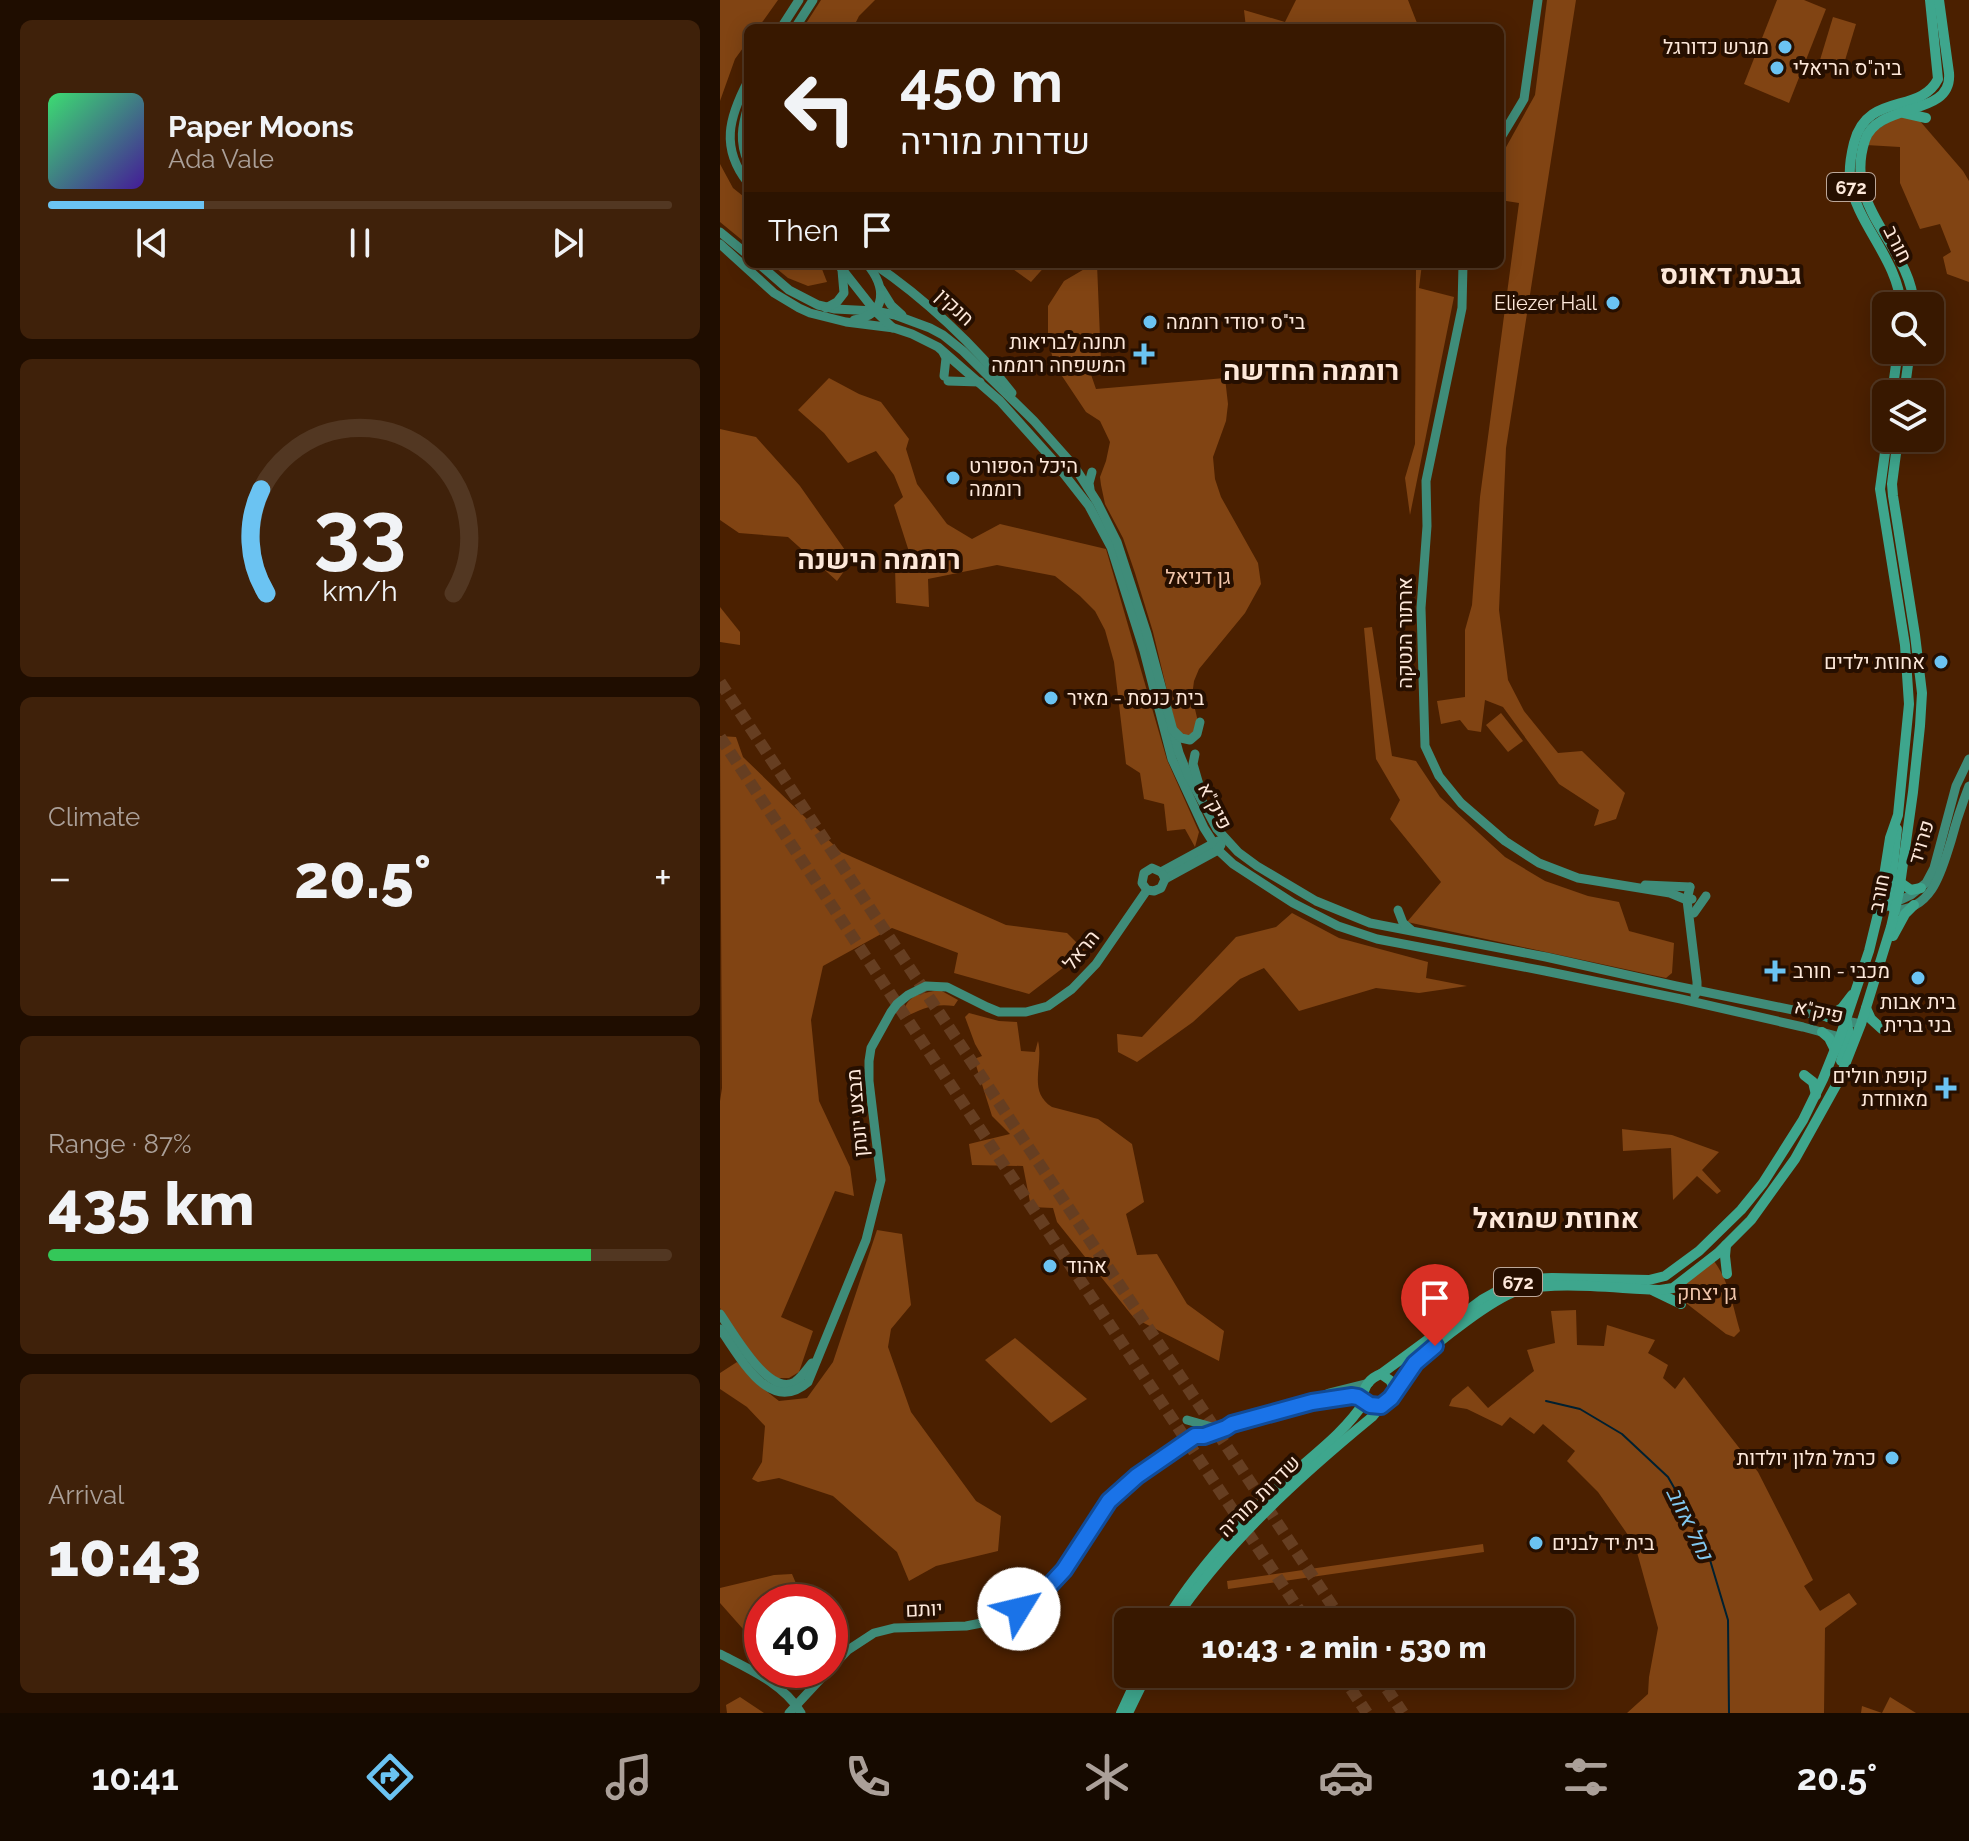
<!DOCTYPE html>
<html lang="en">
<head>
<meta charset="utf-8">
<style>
	body { margin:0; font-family:Raleway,Heebo,sans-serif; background:#3f210a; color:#f1f3f6; height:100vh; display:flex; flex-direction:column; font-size:30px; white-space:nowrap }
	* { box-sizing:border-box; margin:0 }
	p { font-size:26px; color:#aba099 }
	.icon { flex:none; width:44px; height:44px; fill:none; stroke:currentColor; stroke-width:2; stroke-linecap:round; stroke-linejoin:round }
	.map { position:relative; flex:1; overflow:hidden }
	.panel { display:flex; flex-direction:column; gap:20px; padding:20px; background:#1f0d00; width:720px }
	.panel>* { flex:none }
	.guide { position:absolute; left:24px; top:24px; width:760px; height:244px; border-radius:12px; box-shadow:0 4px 20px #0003,0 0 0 2px #523722; background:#381800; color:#f1f3f6; overflow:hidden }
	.controls { position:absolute; left:1152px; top:292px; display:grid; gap:16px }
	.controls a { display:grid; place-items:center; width:72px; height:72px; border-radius:12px; background:#381800; box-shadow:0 4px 20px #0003,0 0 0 2px #523722; font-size:40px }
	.speed { position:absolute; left:24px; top:1584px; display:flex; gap:16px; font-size:40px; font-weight:700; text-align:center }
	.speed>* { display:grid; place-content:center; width:104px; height:104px; border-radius:50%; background:#381800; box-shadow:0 4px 20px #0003,0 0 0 2px #523722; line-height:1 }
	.speed .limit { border:12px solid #d22; background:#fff; color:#111 }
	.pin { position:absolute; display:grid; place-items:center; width:68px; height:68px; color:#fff; margin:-82px -34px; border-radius:50% 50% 50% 0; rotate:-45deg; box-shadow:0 0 8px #0007 }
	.pin .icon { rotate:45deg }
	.me { position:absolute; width:88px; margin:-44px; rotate:54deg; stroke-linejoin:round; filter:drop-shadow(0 0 6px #0008) }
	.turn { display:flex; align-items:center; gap:28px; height:168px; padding:0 24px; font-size:36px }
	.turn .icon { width:104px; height:104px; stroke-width:2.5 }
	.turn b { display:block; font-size:56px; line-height:68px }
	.then { display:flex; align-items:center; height:76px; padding:0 24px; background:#0003; gap:16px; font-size:30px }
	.big { font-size:60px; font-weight:800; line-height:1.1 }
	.panel .card { flex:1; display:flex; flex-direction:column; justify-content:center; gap:12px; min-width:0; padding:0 28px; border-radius:12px; background:#3f210a }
	.panel .dial { align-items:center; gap:0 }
	.dial svg { height:208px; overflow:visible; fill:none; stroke:#523722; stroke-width:7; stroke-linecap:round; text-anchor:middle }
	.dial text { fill:#f1f3f6; stroke:none }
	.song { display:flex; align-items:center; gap:24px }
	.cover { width:96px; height:96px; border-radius:12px; background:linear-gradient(135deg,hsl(140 70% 55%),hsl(260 70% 35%)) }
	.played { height:8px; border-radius:4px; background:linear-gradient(90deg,#6bc3f2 25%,#523722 25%) }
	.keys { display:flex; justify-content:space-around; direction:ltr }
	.heat { display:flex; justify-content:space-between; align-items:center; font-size:44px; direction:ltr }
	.charge { height:12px; border-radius:6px; background:linear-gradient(90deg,#34c759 87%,#523722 0) }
	.trip { position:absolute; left:394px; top:1608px; width:460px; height:80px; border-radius:12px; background:#381800; box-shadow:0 4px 20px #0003,0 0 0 2px #523722; font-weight:800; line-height:80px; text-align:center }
	.menu { display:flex; height:128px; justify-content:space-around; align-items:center; background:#160a00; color:#aba099 }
	.menu .icon { width:56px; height:56px }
	.menu .on { color:#6bc3f2 }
	.menu b { font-size:36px; color:#f1f3f6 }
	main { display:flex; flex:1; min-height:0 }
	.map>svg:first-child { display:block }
	.green { fill:#814413 }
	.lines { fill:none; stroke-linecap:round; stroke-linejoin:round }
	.stream { stroke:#002030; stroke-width:2 }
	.highway-tunnel { stroke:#663e21; stroke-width:12; stroke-dasharray:12 6; stroke-linecap:butt }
	.secondary { stroke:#3f8c79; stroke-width:9 }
	.primary { stroke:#3ea68d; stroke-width:10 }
	.route-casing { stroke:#114b97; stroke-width:20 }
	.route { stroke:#1a73e8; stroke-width:14 }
	.poi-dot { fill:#6bc3f2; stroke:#260f00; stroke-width:3 }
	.labels { text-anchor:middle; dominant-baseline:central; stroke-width:8; stroke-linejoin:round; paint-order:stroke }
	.shield { fill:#260f00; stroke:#bca799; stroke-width:2 }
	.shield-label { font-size:18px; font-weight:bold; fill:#fde8da }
	.poi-label { font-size:20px; fill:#fde8da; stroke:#260f00; text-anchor:start }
	.street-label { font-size:20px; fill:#fde8da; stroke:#260f00 }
	.park-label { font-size:20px; fill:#f1c6ab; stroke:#260f00 }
	.water-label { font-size:22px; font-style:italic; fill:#81c8f0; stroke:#260f00 }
	.district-label { font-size:28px; font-weight:bold; fill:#fde8da; stroke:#260f00 }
</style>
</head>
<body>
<main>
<section class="panel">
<div class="card">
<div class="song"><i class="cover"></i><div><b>Paper Moons</b><p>Ada Vale</p></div></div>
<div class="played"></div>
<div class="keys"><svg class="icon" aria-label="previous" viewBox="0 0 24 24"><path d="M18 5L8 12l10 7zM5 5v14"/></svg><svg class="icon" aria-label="pause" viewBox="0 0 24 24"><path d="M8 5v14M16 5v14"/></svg><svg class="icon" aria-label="next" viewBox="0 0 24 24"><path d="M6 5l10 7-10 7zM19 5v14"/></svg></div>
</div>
<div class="card dial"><svg viewBox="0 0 100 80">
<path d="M14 69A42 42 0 1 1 86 69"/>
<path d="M14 69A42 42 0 0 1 12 29" stroke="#6bc3f2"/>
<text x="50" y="56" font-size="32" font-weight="700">33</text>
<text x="50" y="72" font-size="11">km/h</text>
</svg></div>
<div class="card"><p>Climate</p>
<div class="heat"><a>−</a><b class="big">20.5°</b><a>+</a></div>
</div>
<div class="card"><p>Range · 87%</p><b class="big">435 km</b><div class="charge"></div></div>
<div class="card"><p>Arrival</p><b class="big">10:43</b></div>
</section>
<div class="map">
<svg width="1249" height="1713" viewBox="0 0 1249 1713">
	<rect width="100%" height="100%" fill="#4b2000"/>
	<g class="green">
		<polygon points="0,0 58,0 38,28 28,28 28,41 15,59 0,101"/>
		<polygon points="101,0 155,0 139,16 133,28 83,28"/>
		<polygon points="576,0 688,0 697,23 703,28 526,28 524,10 565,22"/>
		<polygon points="827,0 856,0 786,448 779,610 788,680 804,711 838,753 862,751 905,793 896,819 874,826 879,810 839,784 783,707 765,700 761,732 748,730 740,720 721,724 717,701 745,697 745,630 752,605 760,497 799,203 780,200 780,158 815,95"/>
		<polygon points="1057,0 1084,0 1106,9 1069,103 1024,84"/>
		<polygon points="1113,17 1136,24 1123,67 1100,60"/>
		<polygon points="1178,116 1199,120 1243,171 1249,181 1249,282 1227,274 1223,257 1231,252 1220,224 1200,229 1180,183 1180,147 1146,145 1155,131"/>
		<polygon points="0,164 13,188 28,200 28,245 0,222"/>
		<polygon points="51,264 100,264 107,282 88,286 68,278"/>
		<polygon points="286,264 327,264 311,282"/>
		<polygon points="373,264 377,264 381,362 367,363 376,389 505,378 508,404 506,421 493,457 495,479 501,497 538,563 541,584 525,613 479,669 474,681 472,696 478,722 474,733 466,737 456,728 433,632 415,573 403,538 385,504 381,485 380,477 386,461 390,442 380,421 366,412 336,367 328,343 328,306 344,281"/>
		<polygon points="696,264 702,264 699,288 734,297 690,515 685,478 695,444"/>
		<polygon points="109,378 139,394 161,402 189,439 186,449 197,484 227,524 252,539 280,524 386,549 447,760 479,832 475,847 465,829 447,831 444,804 424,799 420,773 406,764 394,662 385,630 375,611 360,596 335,576 277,565 208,579 209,607 176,603 175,567 192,561 174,505 183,497 174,475 156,451 128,463 104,433 78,410"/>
		<polygon points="0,429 36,437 80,486 132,560 117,581 68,537 19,533 0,520"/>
		<polygon points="0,607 20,632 20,645 0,642"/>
		<polygon points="652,627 672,756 696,761 720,797 785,857 825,881 868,896 899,902 909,931 954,943 952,973 946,978 687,922 721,882 670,819 680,800 656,759 644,628"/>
		<polygon points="781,713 803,741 788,752 766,725"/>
		<polygon points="0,736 16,737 23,757 121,852 286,925 347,933 365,951 309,994 234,973 238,953 172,928 103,966 91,1020 99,1101 130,1167 134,1196 115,1191 61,1317 93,1331 79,1372 69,1378 58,1378 46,1372 37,1362 0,1308 0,1101 2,1088"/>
		<polygon points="572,913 619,938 708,962 706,978 747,986 699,993 656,988 579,1011 544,968 520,979 473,1022 417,1062 398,1052 397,1034 422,1037 516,937 556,927"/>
		<path d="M220 990 238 1000 234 1006C214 1003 201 1009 183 1018 185 994 199 994 220 990Z"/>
		<path d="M249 1013 279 1021 297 1022 301 1051 315 1052 318 1041C324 1065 307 1091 332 1107L378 1119 412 1144 424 1202 406 1214 417 1255 437 1254 467 1304 504 1331 499 1361 414 1318 337 1222 333 1208 311 1207 303 1166 252 1165 249 1144 290 1134 272 1116 254 1059 262 1056 255 1044 245 1017Z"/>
		<polygon points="902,1129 952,1135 999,1152 982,1170 1001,1191 997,1194 977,1176 953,1200 951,1148 903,1151"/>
		<polygon points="157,1230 182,1234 191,1305 171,1329 168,1347 191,1412 256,1501 281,1516 278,1551 216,1566 189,1581 177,1552 113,1496 59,1478 38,1482 32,1479 42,1462 45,1426 27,1407 0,1389 0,1373 17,1362 36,1383 59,1401 87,1398 113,1362"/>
		<path d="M994 1261C1009 1281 1013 1307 1020 1331L1014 1337 1006 1334 962 1300 956 1288Z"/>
		<polygon points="856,1310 857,1345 884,1346 887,1325 935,1340 928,1353 948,1365 943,1378 955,1389 964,1377 1038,1472 1093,1580 1084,1586 1100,1611 1129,1593 1137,1604 1105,1628 1104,1713 907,1713 928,1694 929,1677 938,1628 915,1545 878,1492 847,1461 855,1451 823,1424 814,1434 790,1417 782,1426 747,1409 729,1406 732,1399 748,1386 768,1408 814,1371 807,1350 835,1343 831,1311"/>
		<polygon points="295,1338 367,1399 331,1423 265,1360"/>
		<polygon points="763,1544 764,1552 508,1589 507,1581"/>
		<polygon points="72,1574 84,1602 42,1602 42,1661 33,1657 39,1636 23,1629 0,1603 0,1588 54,1575"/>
		<polygon points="20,1697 44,1713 7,1713 6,1705"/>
		<polygon points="1170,1697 1196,1713 1141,1713 1142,1706 1162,1713"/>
	</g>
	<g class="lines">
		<polyline class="stream" points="826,1401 860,1409 902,1434 948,1477 984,1540 1008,1620 1009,1713"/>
		<g class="highway-tunnel">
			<polyline points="0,682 623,1622"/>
			<polyline points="0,737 587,1622"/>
			<polyline points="621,1674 647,1713"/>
			<polyline points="657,1674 683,1713"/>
		</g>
		<g class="secondary">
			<polyline points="61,28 79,0"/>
			<polyline points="75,28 93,0"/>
			<path d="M28 81C9 117 0 148 28 183"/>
			<path d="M28 106C22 126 19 142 28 162"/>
			<polyline points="780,139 804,99 818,0"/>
			<polyline points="0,232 28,255"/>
			<polyline points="0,244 54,293 79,308 90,313 126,322 174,328 192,334 218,347 280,401 333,460 369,506 391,547 424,651 452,759 484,828 498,850 513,864 573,903 618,926 657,939 825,971 961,999 1083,1027 1120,1037 1126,1037"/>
			<polyline points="39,264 69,290 98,305 115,309 155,311 175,315 210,328 223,335 243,351 314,421 354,466 377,502 397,542 427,634 459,753 468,775 497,829 518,852 537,866 596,901 650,923 826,957 956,986 1141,1024 1138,1029"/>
			<polyline points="118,264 155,311 173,328"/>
			<path d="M154 264C203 297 256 346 292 393"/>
			<polyline points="743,264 742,308 706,481 707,526 701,608 705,746 719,776 741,803 785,841 819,863 858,878 950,893 967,900 972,899"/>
			<polyline points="161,289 171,305 182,315"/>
			<polyline points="106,308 117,302 124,293 122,270"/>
			<path d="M134 320C168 314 166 287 147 264"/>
			<polyline points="223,352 226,358 224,376"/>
			<polyline points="228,381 260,382"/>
			<polyline points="370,489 369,483 372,472"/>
			<polyline points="452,729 461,738 470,740 477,734 480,722"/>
			<polyline points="475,754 473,764 482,795"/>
			<polyline points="441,872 498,841"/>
			<polyline points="445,879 498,850 501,845"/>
			<polyline points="925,885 970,887"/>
			<polyline points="970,887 967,900 977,982 977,991 975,995"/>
			<polyline points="427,890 422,883 424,873 432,868 441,872"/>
			<polyline points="427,890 434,891 441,888 445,879 443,875"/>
			<polyline points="678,910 683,923 691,930"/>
			<polyline points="1159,910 1191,895 1206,883 1214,868 1236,786 1249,759"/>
			<path d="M1175 910C1213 910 1222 869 1231 841 1236 822 1242 804 1249 786"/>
			<polyline points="974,913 986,896"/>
			<path d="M0 1314C13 1332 49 1398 75 1382 82 1377 87 1369 92 1363"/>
			<path d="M0 1329C20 1356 49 1416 88 1382L146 1240 161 1180 149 1081V1061L151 1048 171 1012 177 1004 188 995 206 986 227 987 267 1007 279 1012H306L328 1006 352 989 376 964 427 890"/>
			<polyline points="599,1398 609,1393 649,1383"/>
			<polyline points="467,1420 492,1427"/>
			<path d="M0 1654C29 1669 64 1684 81 1713"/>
			<polyline points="110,1669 128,1650 154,1633 174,1628 246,1626 277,1620 318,1598 344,1570 389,1501 417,1476 483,1430 592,1402 632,1396 643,1399"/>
			<polyline points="69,1713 109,1670"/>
		</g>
		<g class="primary">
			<polyline points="1184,113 1206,118"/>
			<path d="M1181 306C1178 259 1136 224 1130 180 1129 168 1131 155 1134 143 1147 91 1200 115 1218 79L1210 0"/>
			<path d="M1194 306C1191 245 1122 210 1145 140 1158 101 1233 118 1229 73L1219 0"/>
			<polyline points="1172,394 1178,350"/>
			<polyline points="1184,394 1190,350"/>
			<polyline points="1181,883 1191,890 1201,888"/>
			<polyline points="1175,910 1169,904 1177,829"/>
			<polyline points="1173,936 1185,914 1194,905"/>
			<polyline points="1146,1008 1151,1019 1162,1029"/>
			<polyline points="1108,1017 1122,1008 1132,995"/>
			<polyline points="1102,1032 1109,1038 1115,1050"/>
			<polyline points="1121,1061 1129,1036 1127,1022"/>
			<polyline points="1084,1075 1093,1082 1096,1095"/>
			<polyline points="1006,1245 1005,1256 1007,1274"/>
			<polyline points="934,1291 961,1304"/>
			<polyline points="661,1374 763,1299 790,1284 810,1279 832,1278 929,1280 945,1276 979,1251 1021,1210 1043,1183 1083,1120 1103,1079 1120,1037 1149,951 1158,914 1170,838 1178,815 1189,704 1185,645 1160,489 1167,438"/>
			<path d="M661 1374 671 1381 674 1392C668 1406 654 1411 643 1399 643 1387 650 1378 661 1374Z"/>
			<path d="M674 1392C681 1382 688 1371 696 1362 716 1343 772 1299 797 1291 836 1280 898 1289 940 1290L953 1288 998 1253 1031 1220 1075 1159 1119 1080 1141 1024 1171 927 1179 892 1193 792 1200 726 1202 693 1195 635 1173 496 1172 484 1178 438"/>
			<path d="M445 1622C476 1571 518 1525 561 1484 590 1457 623 1435 645 1401"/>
			<path d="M453 1622C506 1543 579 1477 652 1417L661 1406"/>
			<polyline points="401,1713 419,1674"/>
			<polyline points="408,1713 427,1674"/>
		</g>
	</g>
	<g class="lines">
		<defs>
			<polyline id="route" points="299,1609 318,1598 344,1570 389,1501 417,1476 475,1436 484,1436 506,1428 512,1424 592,1402 632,1396 638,1397 650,1405 661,1406 671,1398 695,1363 715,1346"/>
		</defs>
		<use href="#route" class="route-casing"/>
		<use href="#route" class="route"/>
	</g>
	<g class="poi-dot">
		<circle cx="1065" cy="47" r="8"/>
		<circle cx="1057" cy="68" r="8"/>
		<circle cx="893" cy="303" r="8"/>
		<circle cx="430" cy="322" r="8"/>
		<path d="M420 342h8v8h8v8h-8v8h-8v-8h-8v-8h8z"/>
		<circle cx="233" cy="478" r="8"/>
		<circle cx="1221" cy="662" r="8"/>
		<circle cx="331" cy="698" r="8"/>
		<path d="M1051 959h8v8h8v8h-8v8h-8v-8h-8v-8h8z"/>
		<circle cx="1198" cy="978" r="8"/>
		<path d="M1222 1076h8v8h8v8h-8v8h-8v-8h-8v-8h8z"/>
		<circle cx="330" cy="1266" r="8"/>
		<circle cx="1172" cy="1458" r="8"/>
		<circle cx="816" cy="1543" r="8"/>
	</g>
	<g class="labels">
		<g class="shield">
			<rect x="1107" y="173" width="48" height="28" rx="6"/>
			<rect x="774" y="1268" width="48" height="28" rx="6"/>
		</g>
		<g class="shield-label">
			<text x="1131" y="187">672</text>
			<text x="798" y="1282">672</text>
		</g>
		<g class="poi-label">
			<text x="1049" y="47" text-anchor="end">מגרש כדורגל</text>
			<text x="1073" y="68">ביה"ס הריאלי</text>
			<text x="877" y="303" text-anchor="end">Eliezer Hall</text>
			<text x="446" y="322">בי"ס יסודי רוממה</text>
			<text x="406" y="342" text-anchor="end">תחנה לבריאות<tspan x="406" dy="23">המשפחה רוממה</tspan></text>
			<text x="249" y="466">היכל הספורט<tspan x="249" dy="23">רוממה</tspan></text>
			<text x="1205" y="662" text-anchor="end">אחוזת ילדים</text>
			<text x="347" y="698">בית כנסת - מאיר</text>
			<text x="1073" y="971">מכבי - חורב</text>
			<text x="1198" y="1002" text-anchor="middle">בית אבות<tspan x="1198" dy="23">בני ברית</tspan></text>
			<text x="1208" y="1076" text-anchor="end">קופת חולים<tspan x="1208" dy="23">מאוחדת</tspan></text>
			<text x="346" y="1266">אהוד</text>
			<text x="1156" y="1458" text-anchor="end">כרמל מלון יולדות</text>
			<text x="832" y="1543">בית יד לבנים</text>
		</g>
		<g class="street-label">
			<text transform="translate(1178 244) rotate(63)">חורב</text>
			<text transform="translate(235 307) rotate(43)">חנקין</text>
			<text transform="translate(685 633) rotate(-90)">ארתור הנטקה</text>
			<text transform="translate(495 806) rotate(62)">פיק"א</text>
			<text transform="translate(1201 842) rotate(-73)">פרויד</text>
			<text transform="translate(1159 893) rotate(-79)">חורב</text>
			<text transform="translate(361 950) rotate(-51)">הראל</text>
			<text transform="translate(1099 1011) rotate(12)">פיק"א</text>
			<text transform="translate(137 1113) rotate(-95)">מבצע יונתן</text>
			<text transform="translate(539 1496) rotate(-45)">שדרות מוריה</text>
			<text transform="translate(204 1609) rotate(-2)">יותם</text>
		</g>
		<g class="park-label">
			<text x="478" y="577">גן דניאל</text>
			<text x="987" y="1293">גן יצחק</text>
		</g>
		<g class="water-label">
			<text transform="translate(970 1523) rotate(64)">נחל אזוב</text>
		</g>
		<g class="district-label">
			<text x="1011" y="274">גבעת דאונס</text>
			<text x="591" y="370">רוממה החדשה</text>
			<text x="159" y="559">רוממה הישנה</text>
			<text x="836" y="1218">אחוזת שמואל</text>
		</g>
	</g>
</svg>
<div class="controls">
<a><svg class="icon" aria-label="search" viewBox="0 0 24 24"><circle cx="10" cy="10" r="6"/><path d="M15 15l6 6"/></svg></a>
<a><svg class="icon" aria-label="layers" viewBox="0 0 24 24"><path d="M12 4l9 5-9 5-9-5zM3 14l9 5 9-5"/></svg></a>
</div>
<div class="speed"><div class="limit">40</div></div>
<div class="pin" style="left:715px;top:1346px;background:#d93025"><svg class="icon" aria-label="arrive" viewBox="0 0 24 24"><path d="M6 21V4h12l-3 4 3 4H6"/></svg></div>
<svg class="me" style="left:299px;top:1609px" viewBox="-20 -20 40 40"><circle r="19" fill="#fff"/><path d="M0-13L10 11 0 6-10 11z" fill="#1a73e8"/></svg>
<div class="trip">10:43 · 2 min · 530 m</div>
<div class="guide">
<div class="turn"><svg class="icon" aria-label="left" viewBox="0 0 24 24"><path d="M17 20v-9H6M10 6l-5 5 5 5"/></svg><div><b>450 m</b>שדרות מוריה</div></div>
<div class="then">Then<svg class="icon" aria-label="arrive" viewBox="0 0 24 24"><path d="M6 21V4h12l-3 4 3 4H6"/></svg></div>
</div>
</div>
</main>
<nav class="menu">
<b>10:41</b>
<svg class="icon on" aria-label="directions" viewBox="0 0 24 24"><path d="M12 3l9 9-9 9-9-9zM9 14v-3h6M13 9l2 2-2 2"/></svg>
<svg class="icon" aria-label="music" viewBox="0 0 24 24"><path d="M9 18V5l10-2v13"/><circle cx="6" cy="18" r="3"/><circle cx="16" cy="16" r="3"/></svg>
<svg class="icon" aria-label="phone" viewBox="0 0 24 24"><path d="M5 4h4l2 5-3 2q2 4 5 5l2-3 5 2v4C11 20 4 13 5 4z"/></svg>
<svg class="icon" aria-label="climate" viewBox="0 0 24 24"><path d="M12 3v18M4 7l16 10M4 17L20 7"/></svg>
<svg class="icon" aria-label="car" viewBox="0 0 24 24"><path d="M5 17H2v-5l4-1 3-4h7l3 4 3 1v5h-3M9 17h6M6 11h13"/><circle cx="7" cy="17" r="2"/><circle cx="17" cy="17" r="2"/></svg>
<svg class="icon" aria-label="filters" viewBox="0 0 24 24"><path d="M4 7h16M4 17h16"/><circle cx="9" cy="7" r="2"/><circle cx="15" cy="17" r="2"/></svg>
<b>20.5°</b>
</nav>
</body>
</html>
